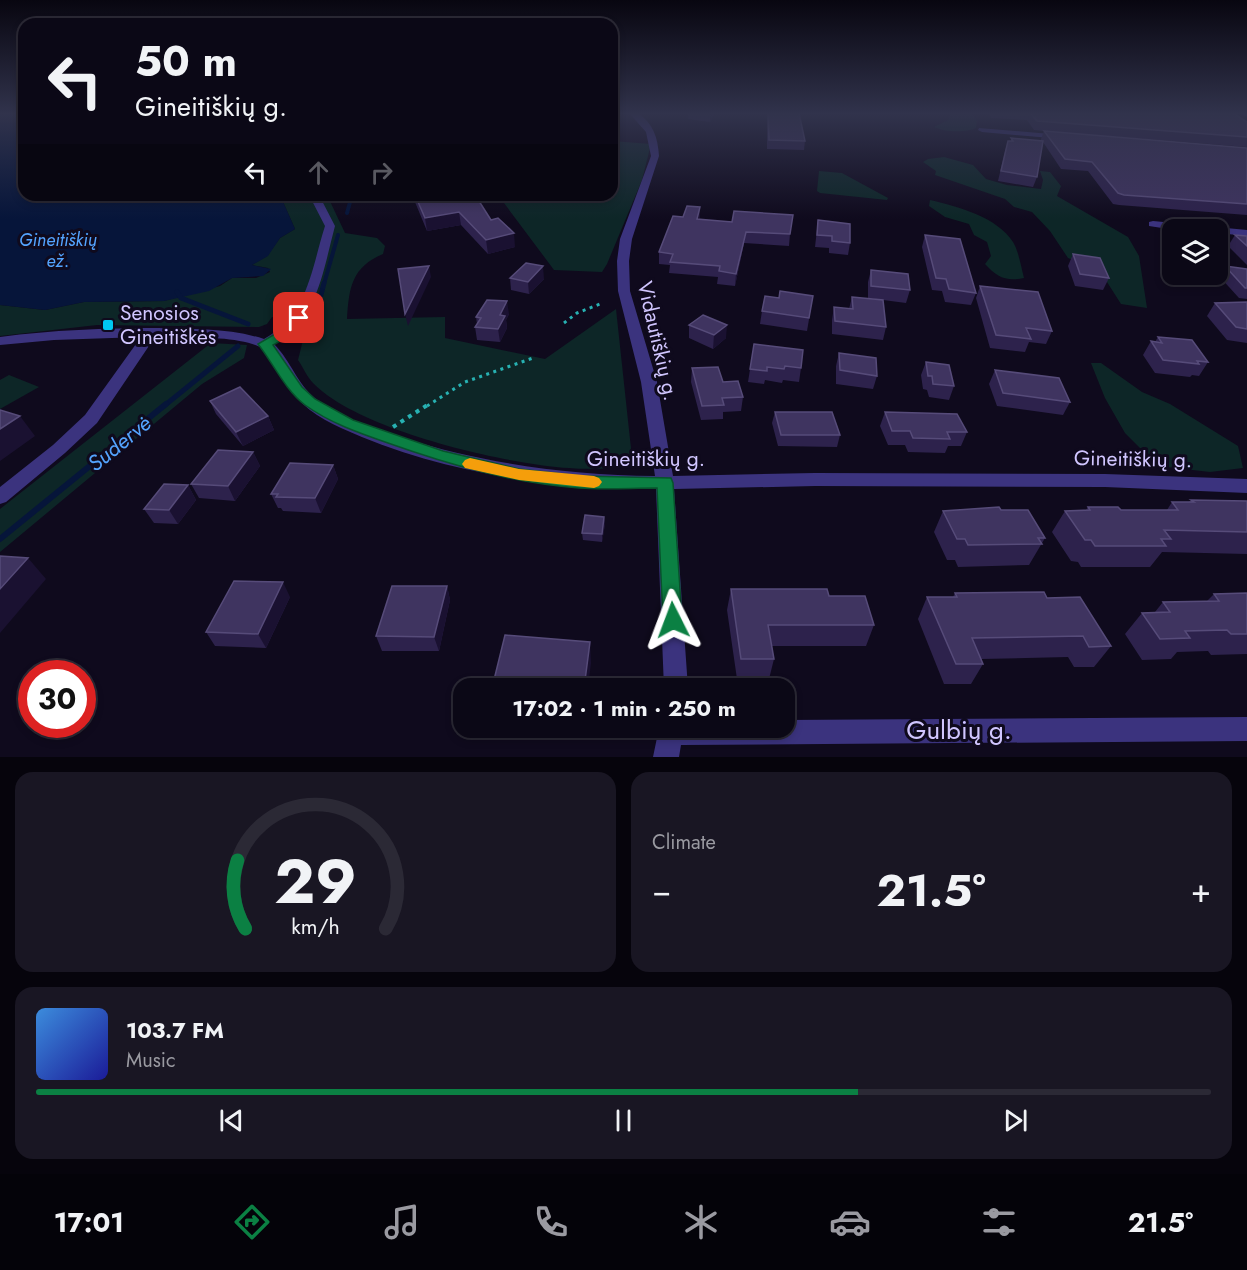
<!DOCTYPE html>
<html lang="en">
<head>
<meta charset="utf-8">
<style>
	body { margin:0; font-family:Jost,sans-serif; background:#191623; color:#f1f3f6; height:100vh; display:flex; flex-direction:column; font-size:22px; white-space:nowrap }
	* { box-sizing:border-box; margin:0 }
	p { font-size:20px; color:#9a9aa1 }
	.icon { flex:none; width:33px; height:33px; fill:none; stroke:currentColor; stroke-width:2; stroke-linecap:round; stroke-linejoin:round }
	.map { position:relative; height:757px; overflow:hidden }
	.sheet { display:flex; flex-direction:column; gap:15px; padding:15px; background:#06040c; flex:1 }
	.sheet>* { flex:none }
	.top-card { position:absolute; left:18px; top:18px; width:600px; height:183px; border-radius:18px; box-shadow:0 3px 9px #0003,0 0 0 2px #2b2935; background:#0b0816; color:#f1f3f6; overflow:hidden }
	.controls { position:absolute; left:1162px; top:219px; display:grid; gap:12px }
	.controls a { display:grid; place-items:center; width:66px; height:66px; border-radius:12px; background:#0b0816; box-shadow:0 3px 9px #0003,0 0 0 2px #2b2935; font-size:30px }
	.speed { position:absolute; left:18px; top:660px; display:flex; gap:12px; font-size:30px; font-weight:700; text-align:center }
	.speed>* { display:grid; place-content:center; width:78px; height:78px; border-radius:50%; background:#0b0816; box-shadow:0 3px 9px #0003,0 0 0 2px #2b2935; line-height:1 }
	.speed .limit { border:9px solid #d22; background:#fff; color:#111 }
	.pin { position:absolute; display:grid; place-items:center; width:51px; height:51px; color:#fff; margin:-26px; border-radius:12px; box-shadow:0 3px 9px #0006 }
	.me { position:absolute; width:66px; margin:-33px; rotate:357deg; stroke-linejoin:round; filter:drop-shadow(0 0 4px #0008) }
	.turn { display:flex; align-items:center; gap:21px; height:126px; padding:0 18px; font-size:27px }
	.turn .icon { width:78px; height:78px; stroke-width:2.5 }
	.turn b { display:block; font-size:42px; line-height:51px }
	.lanes { display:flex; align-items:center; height:57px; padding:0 18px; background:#0003; justify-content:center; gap:30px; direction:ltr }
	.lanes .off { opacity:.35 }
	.big { font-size:45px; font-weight:700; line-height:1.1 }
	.sheet .card { flex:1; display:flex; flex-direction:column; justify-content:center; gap:9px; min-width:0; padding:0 21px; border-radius:18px; background:#191623 }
	.sheet .dial { align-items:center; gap:0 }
	.dial svg { height:156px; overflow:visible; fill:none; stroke:#2b2935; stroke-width:7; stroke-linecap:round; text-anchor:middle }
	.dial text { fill:#f1f3f6; stroke:none }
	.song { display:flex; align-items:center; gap:18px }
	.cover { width:72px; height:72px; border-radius:9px; background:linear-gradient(135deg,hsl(210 70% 55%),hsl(240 70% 35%)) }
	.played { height:6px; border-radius:3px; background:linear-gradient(90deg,#0b8043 70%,#2b2935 70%) }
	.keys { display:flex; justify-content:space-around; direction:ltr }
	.heat { display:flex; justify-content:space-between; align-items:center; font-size:33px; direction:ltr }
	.sheet .tiles { flex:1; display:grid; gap:15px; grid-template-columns:1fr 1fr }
	.card:last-child { grid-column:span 2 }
	.trip { position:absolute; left:453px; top:678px; width:342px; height:60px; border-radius:18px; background:#0b0816; box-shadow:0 3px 9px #0003,0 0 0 2px #2b2935; font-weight:700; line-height:60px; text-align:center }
	.tabs { display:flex; height:96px; justify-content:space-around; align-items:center; background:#040309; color:#9a9aa1 }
	.tabs .icon { width:42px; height:42px }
	.tabs .current { color:#0b8043 }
	.tabs b { font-size:27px; color:#f1f3f6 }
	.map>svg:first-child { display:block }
	.green { fill:#0d2627 }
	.water { fill:#06153a }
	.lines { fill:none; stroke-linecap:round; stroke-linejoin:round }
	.stream-far2 { stroke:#06153a; stroke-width:4 }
	.stream-far1 { stroke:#06153a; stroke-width:5 }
	.stream { stroke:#06153a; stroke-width:6 }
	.path-far1 { stroke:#27b1b2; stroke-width:3; stroke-dasharray:3 4.5; stroke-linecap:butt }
	.path { stroke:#27b1b2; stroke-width:4; stroke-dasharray:4 5; stroke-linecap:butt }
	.minor { fill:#3b337e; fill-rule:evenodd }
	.wall { fill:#2d224c }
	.shaded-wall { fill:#1a1131 }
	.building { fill:#3f3460; stroke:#564b79; stroke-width:1.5 }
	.route { fill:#0b8043; stroke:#07532c; stroke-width:1.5 }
	.slow { fill:#f59e0b }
	.poi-dot { fill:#00c8f1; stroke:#0f0a1d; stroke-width:2 }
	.labels { text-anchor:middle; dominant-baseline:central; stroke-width:6; stroke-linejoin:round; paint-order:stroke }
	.far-water-label { font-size:18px; font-style:italic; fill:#54a4ff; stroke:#0f0a1d }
	.poi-label { font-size:21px; fill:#d1c6ff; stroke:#0f0a1d; text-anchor:start }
	.street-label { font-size:21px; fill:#d1c6ff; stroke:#0f0a1d }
	.water-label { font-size:22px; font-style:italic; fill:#54a4ff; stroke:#0f0a1d }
	.near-street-label { font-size:26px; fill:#d1c6ff; stroke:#0f0a1d }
</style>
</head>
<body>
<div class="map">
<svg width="1247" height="757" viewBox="0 0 1247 757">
	<rect width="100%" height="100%" fill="#0f0a1d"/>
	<g class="green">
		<path d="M951 113H972L977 121 976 128C966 133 944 132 934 127L948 120Z"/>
		<polygon points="612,141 651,144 642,180 607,264 602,272 554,270 498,195 612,195"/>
		<polygon points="944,157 973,165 986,179 1007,185 1041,189 1043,180 1040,171 1050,172 1061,186 1057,196 1128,237 1139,256 1147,308 1121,304 1100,271 1068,258 1050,231 1032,212 1014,207 1005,199 935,175 936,171 923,162 928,159"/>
		<polygon points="819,171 842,173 888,198 887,200 820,193 817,191"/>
		<path d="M280 195H327L345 233 377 238 385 246 383 254C352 267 349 287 347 319L445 317V338L545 359 616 309 633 467C612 468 590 470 569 468 504 464 358 430 313 383 307 377 303 367 298 360L307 324 287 317H272L267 324 259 327 97 325 0 336V305L45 310 84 302 164 301 220 286 232 278H256L270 272 268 268 252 265 267 256 280 238 295 229Z"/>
		<path d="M930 200C959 207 997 217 1013 242 1019 252 1021 267 1024 278 1006 282 997 277 985 264L991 256 987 242 974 235 969 224 945 217 929 206Z"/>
		<polygon points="211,343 247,345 244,358 202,384 0,552 0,509"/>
		<polygon points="1091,363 1101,363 1142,392 1170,404 1238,446 1243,468 1210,472 1158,466 1125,433 1105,398"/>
		<polygon points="9,375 39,387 0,409 0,380"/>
	</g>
	<polygon class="water" points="0,113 24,113 24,195 280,195 295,229 280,238 268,256 252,265 271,269 263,276 232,278 209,291 164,301 84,302 45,310 0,305"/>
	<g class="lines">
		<g class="stream-far2">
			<polyline points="347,213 352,195"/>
			<polyline points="324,284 338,235"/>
		</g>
		<g class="stream-far1">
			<polyline points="177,292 181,298 248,324"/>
			<polyline points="321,295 324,283"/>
			<polyline points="164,406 238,346"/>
		</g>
		<polyline class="stream" points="0,539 166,404"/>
		<g class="path-far1">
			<polyline points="564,323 577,313 600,304"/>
			<polyline points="427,406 465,382 533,358"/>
		</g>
		<polyline class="path" points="393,427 429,404"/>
		<g class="minor">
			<path d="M629 113H638C653 123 658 138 659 156L632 239 629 261 630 291 657 382 673 476 815 473 1105 474 1247 479V493L1105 487 815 486 674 489 688 688H664L656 489C550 488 439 473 341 428 319 418 298 404 285 383 278 372 273 357 263 349 244 335 180 337 155 337L97 423 65 453 6 502 0 504V487L53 445 85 415 141 337 54 340 0 345V337C52 330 105 328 158 328 193 329 230 328 264 339 308 315 311 270 325 226L309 195H319L335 226C323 270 318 320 274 344 291 361 297 384 316 399 340 419 373 429 403 438 486 464 569 475 655 476L641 382 618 291 617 261 620 239 651 156 646 132Z"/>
			<polygon points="1240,113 1247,113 1247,117"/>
			<polygon points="979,128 1062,135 1066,137 1062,139 982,132 978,130"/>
			<polygon points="1153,221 1247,230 1247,236 1218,233 1218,230 1175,230 1149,226 1149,222"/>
			<polygon points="1247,717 1247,741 681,745 679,757 653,757 659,728 784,728 784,720"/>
		</g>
	</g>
	<g class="wall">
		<polygon points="688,113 715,113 710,122 688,119"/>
		<polygon points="767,113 799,113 805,141 804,150 767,149"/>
		<polygon points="988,113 1233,113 1247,122 1247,147 1096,135 1247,148 1247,215 1119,205 1113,204 1088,171 1061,169 1043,142 1037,177 1033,187 998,181 1005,151 1008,141 1011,141 1011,138 1041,141 1041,139 1044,131 1034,130 1027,120 991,118"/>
		<polygon points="414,195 473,195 491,220 515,247 488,254 461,225 427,231 415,202"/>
		<polygon points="683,217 790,234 789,246 744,243 735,286 717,284 718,277 669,273 670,265 659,264 659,252"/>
		<polygon points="818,220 850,243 848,255 829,253 829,248 815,247"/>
		<polygon points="925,235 976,293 971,305 945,302 942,291 932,290 922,247"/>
		<polygon points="1235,235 1247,236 1247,265 1228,246"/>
		<polygon points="1073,254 1109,278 1103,290 1075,286 1068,266"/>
		<polygon points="1225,266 1247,269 1247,299 1239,298 1219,276"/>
		<polygon points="871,270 910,290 906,303 868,298 868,282"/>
		<polygon points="510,278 544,279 529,294 511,290"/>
		<polygon points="980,286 1052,331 1046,344 1029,342 1025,352 990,348 976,298"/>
		<polygon points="813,296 807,331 760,324 762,311 779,298"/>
		<polygon points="852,297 886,327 883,340 832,334 832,320 834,307 849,309"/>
		<polygon points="1247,302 1247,343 1227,340 1207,316 1215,303"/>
		<polygon points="509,314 506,320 507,328 500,342 477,340 475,327 477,324 476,317"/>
		<polygon points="689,325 726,338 713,349 689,338"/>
		<polygon points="1158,337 1208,362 1199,376 1192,375 1190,377 1155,373 1143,355 1151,341 1155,342"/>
		<polygon points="754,344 801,368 799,382 783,380 782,383 765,380 764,384 748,382"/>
		<polygon points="839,353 877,376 873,389 836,384 836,366"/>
		<polygon points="926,362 954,386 949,400 929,397 927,390 923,389 921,375"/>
		<polygon points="692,368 723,382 743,397 741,411 723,412 723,419 701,420 691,382"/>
		<polygon points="995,370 1070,402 1063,415 997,406 989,384"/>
		<polygon points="210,401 268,416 274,430 243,446 216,414"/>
		<polygon points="775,412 840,435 837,447 778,446 772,423"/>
		<polygon points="885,412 967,432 961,446 948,446 945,453 908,452 905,445 888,445 880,426"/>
		<polygon points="253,452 260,466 235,501 199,498 191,484"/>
		<polygon points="333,465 338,479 321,513 283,511 281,508 278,508 271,494"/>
		<polygon points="188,485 196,500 178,524 154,523 144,509"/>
		<polygon points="1191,500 1247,501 1247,554 1162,552 1150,567 1081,567 1078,562 1071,561 1052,532 1065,511 1086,510 1088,507 1121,510 1167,510 1172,502 1189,502"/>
		<polygon points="1001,510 1045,538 1029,565 958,567 955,560 947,560 934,532 943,511"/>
		<polygon points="604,517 605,524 602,542 583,540 582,533"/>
		<polygon points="447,586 450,600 439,651 382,651 376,636"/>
		<polygon points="731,589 829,596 874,625 866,646 772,646 774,659 769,679 737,679 727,610"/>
		<polygon points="955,593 1047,598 1111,646 1094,667 1074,667 1068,657 981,659 983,664 971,684 944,684 918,619 927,597 953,597"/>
		<polygon points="1247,593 1247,654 1211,655 1208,651 1177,652 1171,659 1142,660 1125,634 1142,613 1155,612 1163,602 1207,601 1214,594"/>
		<polygon points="290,597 266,648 215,646 206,632"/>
	</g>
	<g class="shaded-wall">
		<polygon points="710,113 715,113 710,122"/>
		<polygon points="700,207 700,218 696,230 697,219"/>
		<polygon points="459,212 461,225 427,231 425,218"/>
		<polygon points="746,232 744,243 735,286 736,274"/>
		<polygon points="514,233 515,247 488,254 486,240"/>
		<polygon points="429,266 431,277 408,326 405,314"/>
		<polygon points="543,266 544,279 529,294 528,282"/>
		<polygon points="507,301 509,314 506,320 507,328 500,342 498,329 500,315"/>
		<polygon points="727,325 726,338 713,349 714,335"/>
		<polygon points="20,416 35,436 0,461 0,429"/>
		<polygon points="268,416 274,430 243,446 236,432"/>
		<polygon points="253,452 260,466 235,501 228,486"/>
		<polygon points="333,465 338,479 321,513 315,498"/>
		<polygon points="188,485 196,500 178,524 169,510"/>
		<polygon points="604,517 605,524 602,542 602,534"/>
		<polygon points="28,558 46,579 0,633 0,589"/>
		<polygon points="283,582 290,597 266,648 258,634"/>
		<polygon points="447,586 450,600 439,651 434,637"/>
		<polygon points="590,642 591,663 588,688 584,688"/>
	</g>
	<g class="building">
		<polygon points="768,113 799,113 805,141 769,140"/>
		<polygon points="1030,113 1233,113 1247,122 1247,137 1037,121"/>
		<polygon points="1044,131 1247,148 1247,204 1124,195 1118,193 1092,162 1065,159"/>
		<polygon points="1011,138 1043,141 1037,177 1001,171 1008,141 1013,141"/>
		<polygon points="415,195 473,195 479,201 491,220 498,218 514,233 486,240 459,212 425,218"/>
		<polygon points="687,206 700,207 697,219 732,222 734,211 793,215 790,234 746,232 736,274 719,271 720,266 670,262 673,254 659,252 673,216 683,217"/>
		<polygon points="818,220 850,224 850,243 832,241 832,236 817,235"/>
		<polygon points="925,235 960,239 976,293 949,289 946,279 936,278"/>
		<polygon points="1235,235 1247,236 1247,246"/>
		<polygon points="1073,254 1100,258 1109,278 1080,274"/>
		<polygon points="526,263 543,266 528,282 510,278"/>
		<polygon points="429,266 405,314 398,269"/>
		<polygon points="1225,266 1247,269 1247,288 1245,288"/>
		<polygon points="871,270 908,274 910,290 871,286"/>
		<polygon points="980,286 1038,292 1052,331 1026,328 1031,339 996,335"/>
		<polygon points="780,291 813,296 809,318 762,311 765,296 779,298"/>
		<polygon points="852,297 883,300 886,327 835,321 834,307 853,309"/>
		<polygon points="487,300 507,301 500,315 505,316 498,329 475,327 481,318 476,317"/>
		<polygon points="1247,302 1247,329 1236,327 1215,303"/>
		<polygon points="703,315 727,325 714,335 689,325"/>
		<polygon points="1158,337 1192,340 1208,362 1197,361 1199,364 1163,360 1151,341 1162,343"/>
		<polygon points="754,344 803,350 801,368 785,366 784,369 767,367 767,371 750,369"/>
		<polygon points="839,353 876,358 877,376 840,370"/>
		<polygon points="926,362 949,365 954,386 933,384 932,376 928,376"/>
		<polygon points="718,367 723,382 738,381 743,397 722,398 724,405 702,406 692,368"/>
		<polygon points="995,370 1059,378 1070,402 1003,393"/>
		<polygon points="240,387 268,416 236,432 210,401"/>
		<polygon points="0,410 20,416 0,429"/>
		<polygon points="775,412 832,412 840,435 781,435"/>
		<polygon points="885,412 957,414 967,432 947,432 950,439 913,438 910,431 892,431"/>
		<polygon points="218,450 253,452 228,486 191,484"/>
		<polygon points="290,463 333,465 315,498 276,497 278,494 271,494"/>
		<polygon points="164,484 188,485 169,510 144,509"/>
		<polygon points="1191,500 1247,501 1247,532 1164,530 1171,539 1161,539 1166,546 1095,546 1091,540 1085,540 1065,511 1090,510 1088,507 1118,507 1121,510 1178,510 1172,502 1194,502"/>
		<polygon points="999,507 1001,510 1028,510 1045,538 1038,538 1042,544 968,545 965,539 957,539 943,511"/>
		<polygon points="585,515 604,517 602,534 582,533"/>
		<polygon points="0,556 28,558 0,589"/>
		<polygon points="234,581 283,582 258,634 206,632"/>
		<polygon points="392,586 447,586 434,637 376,636"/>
		<polygon points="731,589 827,589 829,596 865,596 874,625 768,625 774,659 741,659"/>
		<polygon points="1044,592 1047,598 1080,597 1111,646 1089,647 1083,636 972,638 983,664 956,664 927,597 957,597 955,593"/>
		<polygon points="1247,593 1247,634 1231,634 1227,630 1185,631 1190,638 1160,639 1142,613 1170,612 1163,602 1219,601 1214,594"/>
		<polygon points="505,635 590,642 584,688 492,688"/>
	</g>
	<linearGradient id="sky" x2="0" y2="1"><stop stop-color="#080610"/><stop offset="0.52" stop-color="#31334c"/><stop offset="1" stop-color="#31334c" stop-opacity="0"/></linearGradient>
	<rect width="1247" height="219" fill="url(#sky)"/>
	<path class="route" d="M299 314 304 315V320L286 338 273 345 302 387 315 399 353 420 443 451 519 469 580 476 671 478 673 483 682 620 680 626 673 629 666 626 663 620 657 488C631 488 605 490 579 488 513 483 450 465 388 443 359 433 330 423 305 405 285 390 273 363 258 344L277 333 295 315Z"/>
	<polygon class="slow" points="470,458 519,469 594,476 599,478 602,482 599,486 594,488 519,480 465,468 462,464 465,460"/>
	<rect class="poi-dot" x="102" y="319" width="12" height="12" rx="3"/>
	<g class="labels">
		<g class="far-water-label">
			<text x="58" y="240">Gineitiškių<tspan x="58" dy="21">ež.</tspan></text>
		</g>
		<g class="poi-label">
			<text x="120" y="313">Senosios<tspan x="120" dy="24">Gineitiškės</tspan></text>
		</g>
		<g class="street-label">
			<text transform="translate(658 341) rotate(77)">Vidautiškių g.</text>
			<text x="646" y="459">Gineitiškių g.</text>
			<text transform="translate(1133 459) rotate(1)">Gineitiškių g.</text>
		</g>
		<g class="water-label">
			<text transform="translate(119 443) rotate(-39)">Sudervė</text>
		</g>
		<g class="near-street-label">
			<text x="959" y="730">Gulbių g.</text>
		</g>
	</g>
</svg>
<div class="controls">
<a><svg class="icon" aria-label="layers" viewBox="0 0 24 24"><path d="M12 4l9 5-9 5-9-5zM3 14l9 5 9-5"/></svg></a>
</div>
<div class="speed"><div class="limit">30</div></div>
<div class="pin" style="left:299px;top:318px;background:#d93025"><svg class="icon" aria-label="arrive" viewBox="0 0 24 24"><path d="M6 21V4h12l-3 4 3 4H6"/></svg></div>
<svg class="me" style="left:673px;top:620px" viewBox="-20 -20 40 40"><path d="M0-17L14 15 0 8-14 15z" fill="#0b8043" stroke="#fff" stroke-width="4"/></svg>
<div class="trip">17:02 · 1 min · 250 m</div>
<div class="top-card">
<div class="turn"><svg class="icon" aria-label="left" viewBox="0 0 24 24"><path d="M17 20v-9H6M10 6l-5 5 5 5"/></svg><div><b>50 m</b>Gineitiškių g.</div></div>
<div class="lanes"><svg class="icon" aria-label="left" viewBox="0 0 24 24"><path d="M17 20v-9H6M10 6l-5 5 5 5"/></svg><svg class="icon off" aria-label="ahead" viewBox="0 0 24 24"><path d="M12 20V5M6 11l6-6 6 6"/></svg><svg class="icon off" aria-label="right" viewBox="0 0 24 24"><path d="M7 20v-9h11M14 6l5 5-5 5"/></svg></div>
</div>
</div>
<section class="sheet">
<div class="tiles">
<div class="card dial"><svg viewBox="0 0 100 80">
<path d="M14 69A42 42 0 1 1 86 69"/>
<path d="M14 69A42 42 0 0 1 10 34" stroke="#0b8043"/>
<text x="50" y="56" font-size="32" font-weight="700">29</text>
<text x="50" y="72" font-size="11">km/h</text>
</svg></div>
<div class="card"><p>Climate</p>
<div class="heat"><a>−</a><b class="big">21.5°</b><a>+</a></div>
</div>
<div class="card">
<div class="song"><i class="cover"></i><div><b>103.7 FM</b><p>Music</p></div></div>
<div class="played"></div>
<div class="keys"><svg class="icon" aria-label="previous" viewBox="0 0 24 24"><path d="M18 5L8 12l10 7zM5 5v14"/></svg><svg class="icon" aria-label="pause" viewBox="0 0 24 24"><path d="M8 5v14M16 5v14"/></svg><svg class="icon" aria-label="next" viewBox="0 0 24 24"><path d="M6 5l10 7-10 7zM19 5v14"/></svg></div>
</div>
</div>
</section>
<nav class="tabs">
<b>17:01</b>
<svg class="icon current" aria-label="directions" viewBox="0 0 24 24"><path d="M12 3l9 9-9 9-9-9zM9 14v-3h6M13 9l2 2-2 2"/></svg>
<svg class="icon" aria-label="music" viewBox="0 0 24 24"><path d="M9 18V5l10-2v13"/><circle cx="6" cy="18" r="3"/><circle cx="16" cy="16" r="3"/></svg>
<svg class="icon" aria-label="phone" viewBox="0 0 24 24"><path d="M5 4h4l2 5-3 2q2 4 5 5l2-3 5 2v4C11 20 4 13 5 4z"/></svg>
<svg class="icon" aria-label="climate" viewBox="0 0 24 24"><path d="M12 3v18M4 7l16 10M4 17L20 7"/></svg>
<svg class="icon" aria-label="car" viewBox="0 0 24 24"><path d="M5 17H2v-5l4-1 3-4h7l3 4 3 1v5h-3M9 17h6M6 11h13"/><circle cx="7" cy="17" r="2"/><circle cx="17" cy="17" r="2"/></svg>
<svg class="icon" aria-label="filters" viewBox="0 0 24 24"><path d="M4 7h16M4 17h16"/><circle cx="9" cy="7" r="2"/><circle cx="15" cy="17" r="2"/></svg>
<b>21.5°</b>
</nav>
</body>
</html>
